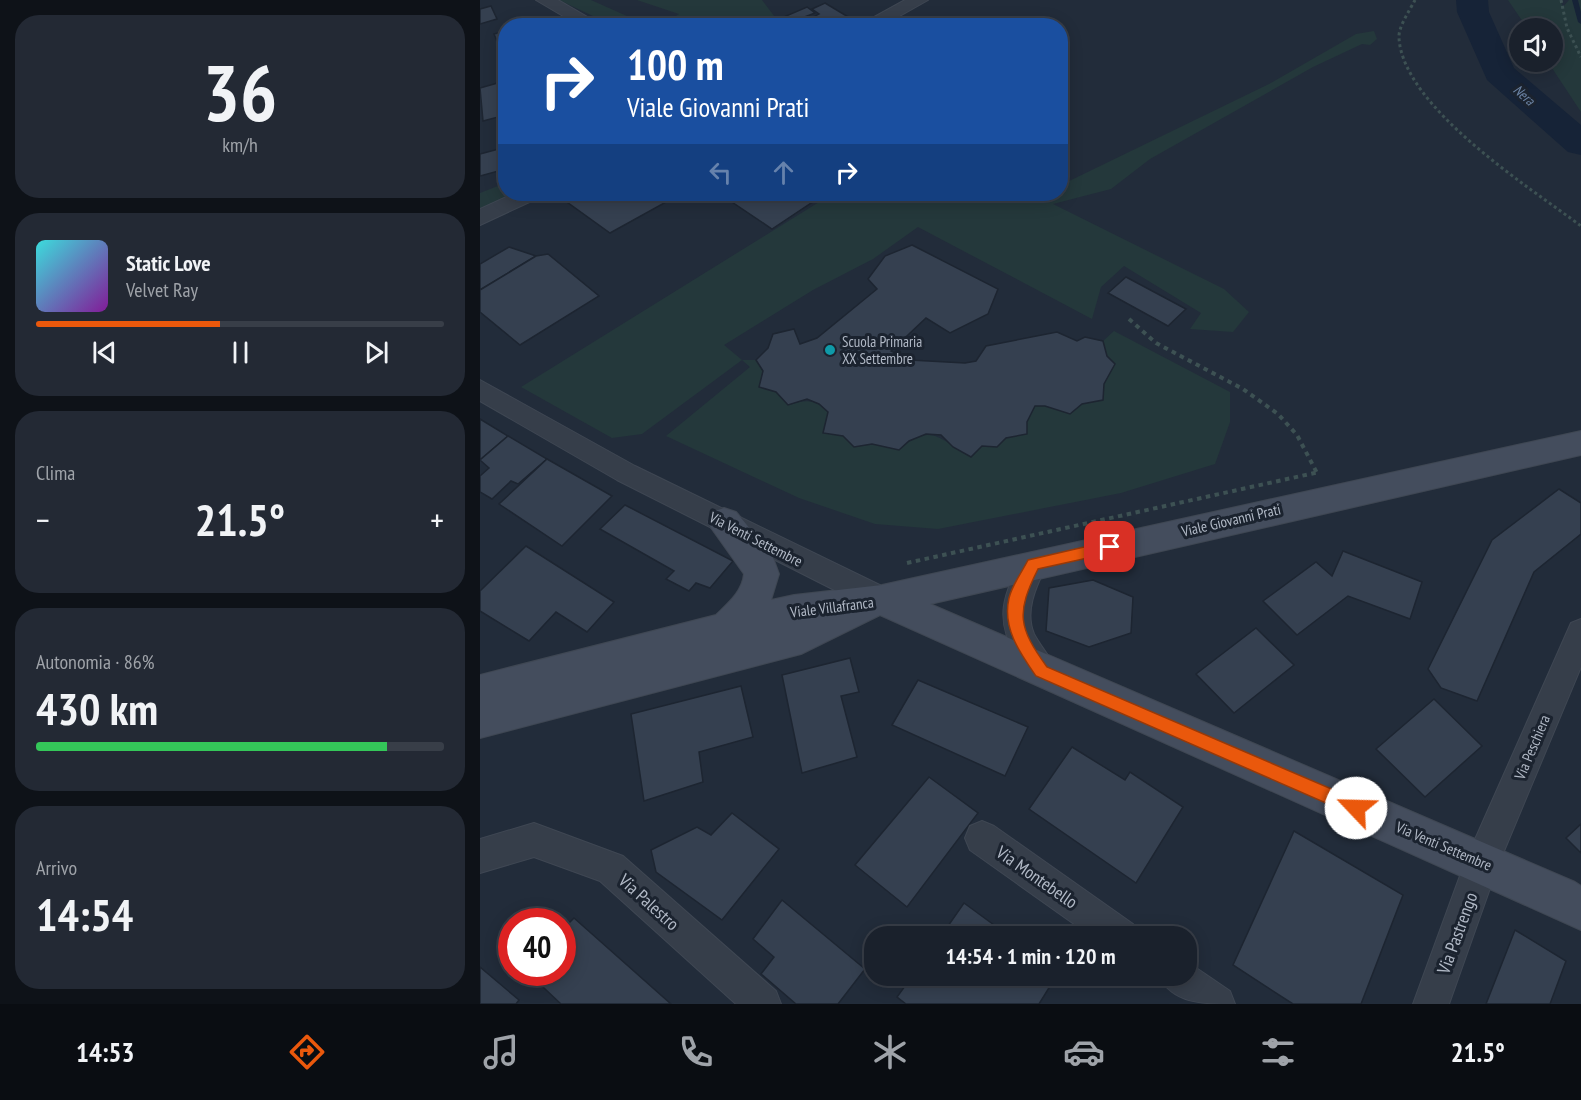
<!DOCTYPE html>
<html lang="it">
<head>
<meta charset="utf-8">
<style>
	body { margin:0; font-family:"PT Sans Narrow",sans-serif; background:#232934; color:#f1f3f6; height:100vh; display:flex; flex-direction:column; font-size:22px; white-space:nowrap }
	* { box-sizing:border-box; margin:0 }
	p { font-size:20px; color:#9fa3a9 }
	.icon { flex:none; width:33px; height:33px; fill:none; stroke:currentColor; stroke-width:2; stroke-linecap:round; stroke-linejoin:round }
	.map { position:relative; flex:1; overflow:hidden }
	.details { display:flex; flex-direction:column; gap:15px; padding:15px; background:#0e1218; width:480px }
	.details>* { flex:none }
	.hud { position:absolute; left:18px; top:18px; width:570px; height:183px; border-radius:24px; box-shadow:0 3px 15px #0003,0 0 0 2px #383e48; background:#1a4fa0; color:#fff; overflow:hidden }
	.tools { position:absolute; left:1029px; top:18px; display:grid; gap:12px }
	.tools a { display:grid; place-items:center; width:54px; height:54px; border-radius:50%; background:#1a212c; box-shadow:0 3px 15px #0003,0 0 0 2px #383e48; font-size:30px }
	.speed { position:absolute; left:18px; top:908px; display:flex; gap:12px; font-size:30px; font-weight:700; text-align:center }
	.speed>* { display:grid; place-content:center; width:78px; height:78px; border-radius:50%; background:#1a212c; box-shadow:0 3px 15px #0003,0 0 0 2px #383e48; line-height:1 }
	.speed .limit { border:9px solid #d22; background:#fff; color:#111 }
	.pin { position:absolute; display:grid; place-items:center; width:51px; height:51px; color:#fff; margin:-26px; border-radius:12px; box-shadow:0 3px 9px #0006 }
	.me { position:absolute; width:66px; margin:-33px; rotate:294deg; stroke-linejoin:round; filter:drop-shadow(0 0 4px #0008) }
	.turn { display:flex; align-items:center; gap:21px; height:126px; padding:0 30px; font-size:27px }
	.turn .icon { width:78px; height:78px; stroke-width:2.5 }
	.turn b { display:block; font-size:42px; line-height:51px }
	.lanes { display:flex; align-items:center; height:57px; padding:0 30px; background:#0003; justify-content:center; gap:30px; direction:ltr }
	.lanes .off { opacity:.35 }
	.big { font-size:45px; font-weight:600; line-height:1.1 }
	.details .card { flex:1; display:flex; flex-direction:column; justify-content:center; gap:9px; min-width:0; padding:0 21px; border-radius:24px; background:#232934 }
	.details .dial { align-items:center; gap:0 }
	.dial b { font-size:78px; line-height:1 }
	.song { display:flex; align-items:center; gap:18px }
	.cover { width:72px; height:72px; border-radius:9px; background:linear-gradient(135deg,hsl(180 70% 55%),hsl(290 70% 35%)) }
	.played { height:6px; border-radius:3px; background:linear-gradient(90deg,#ea580c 45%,#383e48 45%) }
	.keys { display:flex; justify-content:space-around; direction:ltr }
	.heat { display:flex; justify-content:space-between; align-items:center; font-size:33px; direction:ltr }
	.charge { height:9px; border-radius:4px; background:linear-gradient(90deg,#34c759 86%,#383e48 0) }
	.trip { position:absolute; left:384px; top:926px; width:333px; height:60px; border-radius:24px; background:#1a212c; box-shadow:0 3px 15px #0003,0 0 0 2px #383e48; font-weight:600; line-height:60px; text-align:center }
	.menu { display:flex; height:96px; justify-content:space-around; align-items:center; background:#0a0d12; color:#9fa3a9 }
	.menu .icon { width:42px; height:42px }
	.menu .selected { color:#ea580c }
	.menu b { font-size:27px; color:#f1f3f6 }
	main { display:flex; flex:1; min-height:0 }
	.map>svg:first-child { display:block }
	.green { fill:#24383b }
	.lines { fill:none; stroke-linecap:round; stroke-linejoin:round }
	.stream { fill:#162337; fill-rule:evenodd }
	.river { fill:#162337; fill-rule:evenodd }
	.building { fill:#354050; stroke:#1d2531; stroke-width:1.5 }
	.street-casing { stroke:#3f4753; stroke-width:2 }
	.secondary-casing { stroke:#3f4753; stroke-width:2 }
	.path-far1 { stroke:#3d5153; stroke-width:3; stroke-dasharray:3 3; stroke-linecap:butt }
	.path { stroke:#3d5153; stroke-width:4; stroke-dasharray:4.5 4.5; stroke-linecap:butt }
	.street { fill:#363e4a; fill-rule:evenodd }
	.secondary { fill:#444d5d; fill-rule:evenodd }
	.route { fill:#ea580c; stroke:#983908; stroke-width:1.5 }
	.culture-dot { fill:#0f9aa8; stroke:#1b232f; stroke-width:2 }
	.labels { text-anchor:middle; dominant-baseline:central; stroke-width:6; stroke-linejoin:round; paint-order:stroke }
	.far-water-label { font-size:14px; font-style:italic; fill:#6b83a4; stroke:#1b232f }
	.poi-label { font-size:15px; fill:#b1b9c6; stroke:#1b232f; text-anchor:start }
	.street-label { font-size:15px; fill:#b1b9c6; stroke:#1b232f }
	.near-street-label { font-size:18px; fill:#b1b9c6; stroke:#1b232f }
</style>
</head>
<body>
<main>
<section class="details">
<div class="card dial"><b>36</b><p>km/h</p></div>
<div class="card">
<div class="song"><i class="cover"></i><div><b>Static Love</b><p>Velvet Ray</p></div></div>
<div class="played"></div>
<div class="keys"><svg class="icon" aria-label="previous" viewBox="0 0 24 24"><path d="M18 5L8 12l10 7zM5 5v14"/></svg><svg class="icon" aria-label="pause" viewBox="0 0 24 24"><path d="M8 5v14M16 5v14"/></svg><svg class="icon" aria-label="next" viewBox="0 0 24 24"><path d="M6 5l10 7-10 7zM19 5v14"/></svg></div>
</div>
<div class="card"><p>Clima</p>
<div class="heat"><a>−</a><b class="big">21.5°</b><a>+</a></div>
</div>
<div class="card"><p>Autonomia · 86%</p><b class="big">430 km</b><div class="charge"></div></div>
<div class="card"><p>Arrivo</p><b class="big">14:54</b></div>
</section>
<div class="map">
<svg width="1101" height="1004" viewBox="0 0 1101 1004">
	<rect width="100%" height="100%" fill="#222c3a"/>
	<g class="green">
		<polygon points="79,0 111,0 167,25 132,25"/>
		<polygon points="157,0 282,0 301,25 182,25 199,14"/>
		<polygon points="1028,0 1080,0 1083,7 1089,0 1101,0 1101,112 1068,62 1072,62 1072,28 1047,28"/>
		<path d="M894 31 897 39 890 45 882 44 833 67 670 159 631 189 573 204 744 289 769 312 753 332 710 329 721 313 644 266 621 287 612 319 438 227 393 259 333 290 244 345 262 360H276L283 371 279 387 296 392 308 405C326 400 334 398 348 412L344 433 363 436 374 447 392 444 419 450C451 421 460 440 491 457L502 446 517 447 526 438 547 434V422L555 406H565L590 414 602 404 623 400 624 384 635 364 627 356 623 341 634 331 750 392V422L735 464 641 493 458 529 395 524 319 498 186 436 270 367 262 360 162 434 132 438 41 387 352 194H580L581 185 789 84 876 34Z"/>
		<polygon points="23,184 30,197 0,211 0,193"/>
	</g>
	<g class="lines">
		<polygon class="stream" points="1092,0 1098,0 1101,12 1101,24 1098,22"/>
		<polygon class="river" points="976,0 1008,0 1009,12 1034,68 1101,125 1101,155 1088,152 1007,80 977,12"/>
	</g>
	<g class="building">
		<polygon points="345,3 370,18 356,26 337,26 328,20 339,14 332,9"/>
		<polygon points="11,6 17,19 0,24 0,9"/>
		<polygon points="327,7 335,13 314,21 306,16"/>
		<polygon points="26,31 26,52 22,53 14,34"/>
		<polygon points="21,82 26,91 26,115 3,121 0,88"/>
		<polygon points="26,147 26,169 0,176 0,154"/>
		<polygon points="86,194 194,194 197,196 130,233 80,197"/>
		<polygon points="240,194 341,194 343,195 292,229"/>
		<polygon points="432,245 518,289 508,314 470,333 446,318 411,351 430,360 485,363 496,361 506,346 577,332 597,341 605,337 623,341 627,356 635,364 624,384 623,400 602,404 590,414 565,406 555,406 547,422 547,434 526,438 517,447 502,446 491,457 473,447 461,435 446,434 429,441 419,450 392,444 374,447 363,436 343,433 348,412 339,404 327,399 308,405 296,392 279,387 283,371 276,360 288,348 293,334 314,329 320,344 337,338 397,289 388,279 405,256"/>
		<polygon points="29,247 56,256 0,290 0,264"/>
		<polygon points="68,254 119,296 40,345 0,312 0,290 56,256"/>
		<polygon points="646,277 706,309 688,326 628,293"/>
		<polygon points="0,419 28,436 0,460"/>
		<polygon points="28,436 67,459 38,484 31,481 12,499 0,492 0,476 9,468 0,460"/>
		<polygon points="67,459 132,496 82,546 19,504"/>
		<polygon points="1079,489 1101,503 1101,534 1054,572 997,701 961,688 948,669 1012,540"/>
		<polygon points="145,505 253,561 230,588 216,583 209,591 186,579 194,571 120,529"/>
		<polygon points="46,546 134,602 107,632 76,612 49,641 0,611 0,591"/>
		<polygon points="863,551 942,582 930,619 868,596 817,635 783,601 836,562 852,576"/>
		<polygon points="613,580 653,597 651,633 609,647 566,631 569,588"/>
		<polygon points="776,628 814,665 754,713 716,674"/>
		<polygon points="370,658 379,692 361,696 377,757 322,773 302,675"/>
		<polygon points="438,680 548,727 525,776 412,725"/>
		<polygon points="261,686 273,737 219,752 223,782 164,801 151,714"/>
		<polygon points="954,699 1002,746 945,797 896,749"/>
		<polygon points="592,747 645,780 650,772 703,807 656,883 549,809"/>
		<polygon points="449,777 498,813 427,907 375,865"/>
		<polygon points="252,813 299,849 242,920 176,872 171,850 217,827 231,835"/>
		<polygon points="1101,824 1101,853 1086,838"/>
		<polygon points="814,831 923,895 881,1004 813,1004 753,965"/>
		<polygon points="302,900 385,969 358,1004 316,1004 281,974 294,957 273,939"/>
		<polygon points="484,903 529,936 461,936"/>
		<polygon points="94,918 191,1004 81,1004 47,972 82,972 82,930"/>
		<polygon points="1035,930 1086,961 1070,1004 1006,1004"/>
		<polygon points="0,967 39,1000 36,1004 0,1004"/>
		<polygon points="433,975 577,975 559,1004 426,1004 417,997"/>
	</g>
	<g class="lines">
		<defs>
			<g id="street">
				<polygon points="56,0 78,0 123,26 100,26"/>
				<polygon points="425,0 448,0 402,26 378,26"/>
				<polygon points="33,194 60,194 56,199 0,225 0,209"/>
				<polygon points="0,380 155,466 412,591 416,600 412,609 402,612 392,609 137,480 0,401"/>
				<path d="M553 552 563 556 567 564C557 585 544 610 554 634 561 647 571 658 577 671L573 681 562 685C549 680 544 670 537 658 513 617 524 595 543 556Z"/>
				<polygon points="1101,619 1101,667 1019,863 969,1004 933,1004 985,862 1091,623"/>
				<polygon points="502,821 514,826 653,924 659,936 611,936 490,850 485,838 490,826"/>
				<polygon points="54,823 143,856 296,991 301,1004 256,1004 120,881 54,857 0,873 0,839"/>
				<path d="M706 961 750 991 755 1004C723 1004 693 1004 678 975H706Z"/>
			</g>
			<path id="secondary" d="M1101 431V455L450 604 1095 882 1101 886V930L400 615 321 654 0 738V675L236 615C248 603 262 592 264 574L227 522 232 512 244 508 256 512 292 555 299 574 291 600 314 595 402 585Z"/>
		</defs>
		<use href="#street" class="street-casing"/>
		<use href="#secondary" class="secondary-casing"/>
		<g class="path-far1">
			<path d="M935 0C930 10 918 27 919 38 923 107 1049 187 1101 226"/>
			<polyline points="1081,0 1087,28 1101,57"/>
		</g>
		<g class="path">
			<polyline points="649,319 676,343 763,389 798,414 817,435 837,473"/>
			<polyline points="427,563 839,472"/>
		</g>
		<use href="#street" class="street"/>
		<use href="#secondary" class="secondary"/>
	</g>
	<path class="route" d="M630 541 635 543V552L558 569C536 613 538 627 567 667L882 802 885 808 882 814 876 816 871 814 556 676C540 653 522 628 529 598 532 585 542 572 548 560Z"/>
	<circle class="culture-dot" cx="350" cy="350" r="6"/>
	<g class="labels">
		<g class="far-water-label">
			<text transform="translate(1044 95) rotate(41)">Nera</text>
		</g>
		<g class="poi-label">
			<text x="362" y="341">Scuola Primaria<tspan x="362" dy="17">XX Settembre</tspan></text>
		</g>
		<g class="street-label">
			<text transform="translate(751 520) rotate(-13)">Viale Giovanni Prati</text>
			<text transform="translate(276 539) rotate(27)">Via Venti Settembre</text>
			<text transform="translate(352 607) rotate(-7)">Viale Villafranca</text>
			<text transform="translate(1052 747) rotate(-67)">Via Peschiera</text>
			<text transform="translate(964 846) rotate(23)">Via Venti Settembre</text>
		</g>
		<g class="near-street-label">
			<text transform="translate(557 877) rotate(35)">Via Montebello</text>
			<text transform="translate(169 902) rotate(42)">Via Palestro</text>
			<text transform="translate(977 933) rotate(-70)">Via Pastrengo</text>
		</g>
	</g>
</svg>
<div class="tools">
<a><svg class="icon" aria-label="sound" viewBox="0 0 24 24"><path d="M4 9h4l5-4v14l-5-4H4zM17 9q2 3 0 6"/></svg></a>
</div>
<div class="speed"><div class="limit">40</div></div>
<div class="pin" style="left:630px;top:547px;background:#d93025"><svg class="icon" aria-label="arrive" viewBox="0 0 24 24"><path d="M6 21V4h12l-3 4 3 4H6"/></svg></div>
<svg class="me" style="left:876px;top:808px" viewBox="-20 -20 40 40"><circle r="19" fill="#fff"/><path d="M0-13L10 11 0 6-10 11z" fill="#ea580c"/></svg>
<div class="trip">14:54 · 1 min · 120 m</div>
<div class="hud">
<div class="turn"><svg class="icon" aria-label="right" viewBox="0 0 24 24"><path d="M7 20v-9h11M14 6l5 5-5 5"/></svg><div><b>100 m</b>Viale Giovanni Prati</div></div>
<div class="lanes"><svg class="icon off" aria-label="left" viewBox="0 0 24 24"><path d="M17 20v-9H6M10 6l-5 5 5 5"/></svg><svg class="icon off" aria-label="ahead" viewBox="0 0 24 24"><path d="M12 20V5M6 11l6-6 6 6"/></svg><svg class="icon" aria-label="right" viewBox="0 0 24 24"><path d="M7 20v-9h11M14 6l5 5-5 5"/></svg></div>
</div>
</div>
</main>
<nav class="menu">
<b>14:53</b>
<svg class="icon selected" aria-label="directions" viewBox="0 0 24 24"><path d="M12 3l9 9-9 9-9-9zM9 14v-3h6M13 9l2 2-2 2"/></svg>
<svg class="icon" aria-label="music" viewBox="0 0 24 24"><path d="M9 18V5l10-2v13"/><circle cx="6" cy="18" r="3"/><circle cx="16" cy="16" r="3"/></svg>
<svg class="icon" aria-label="phone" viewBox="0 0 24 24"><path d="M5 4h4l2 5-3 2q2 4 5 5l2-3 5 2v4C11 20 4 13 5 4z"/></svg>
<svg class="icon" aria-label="climate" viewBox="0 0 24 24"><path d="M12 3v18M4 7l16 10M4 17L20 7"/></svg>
<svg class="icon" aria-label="car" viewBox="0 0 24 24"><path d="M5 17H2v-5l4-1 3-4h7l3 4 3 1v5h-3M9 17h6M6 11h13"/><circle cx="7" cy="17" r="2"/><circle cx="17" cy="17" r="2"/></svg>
<svg class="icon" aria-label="filters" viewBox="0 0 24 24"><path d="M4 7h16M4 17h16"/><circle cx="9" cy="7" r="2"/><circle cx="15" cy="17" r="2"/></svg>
<b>21.5°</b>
</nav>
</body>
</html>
